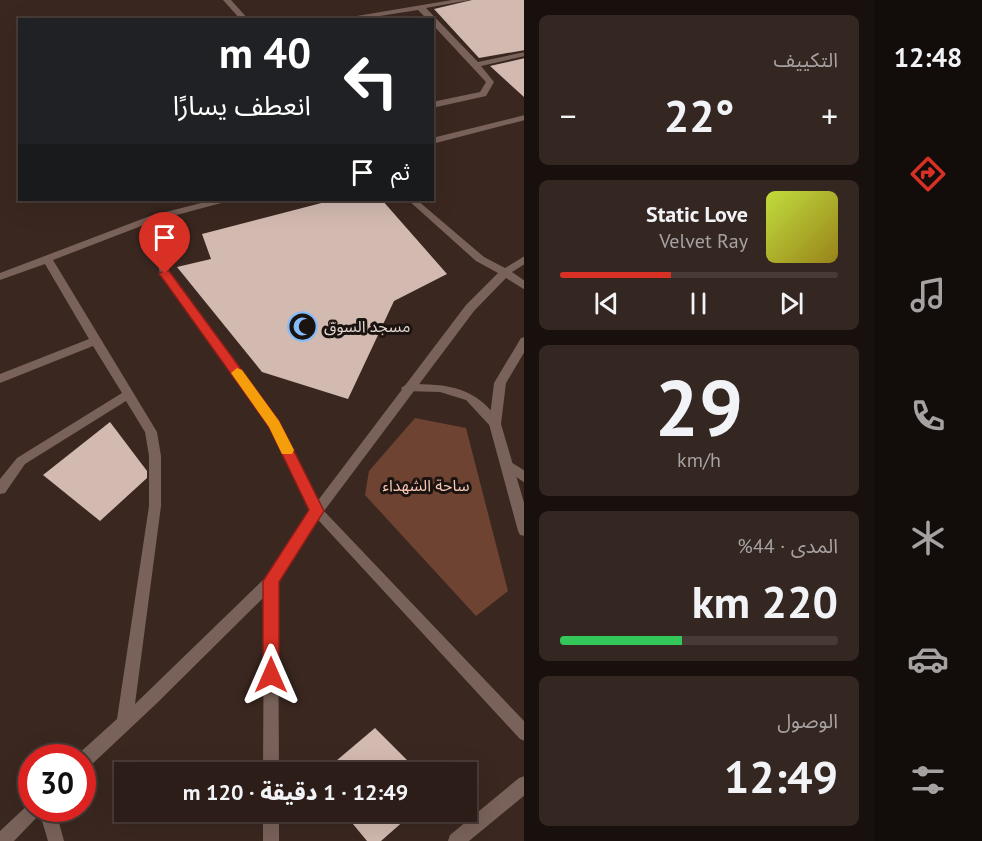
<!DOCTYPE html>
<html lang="ar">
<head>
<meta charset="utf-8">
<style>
	body { margin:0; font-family:"PT Sans","Noto Sans Arabic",sans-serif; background:#342621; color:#f1f3f6; direction:rtl; height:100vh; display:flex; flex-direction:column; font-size:22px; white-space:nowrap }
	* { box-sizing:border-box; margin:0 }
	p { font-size:20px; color:#a6a2a2 }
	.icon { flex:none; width:33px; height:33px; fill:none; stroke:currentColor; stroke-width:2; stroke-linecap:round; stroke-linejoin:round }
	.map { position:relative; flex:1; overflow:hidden; direction:ltr }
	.details { display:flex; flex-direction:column; gap:15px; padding:15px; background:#18100d; width:350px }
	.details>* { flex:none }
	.top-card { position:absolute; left:18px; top:18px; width:416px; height:183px; border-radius:0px; box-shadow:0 6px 24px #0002,0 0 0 2px #483b37; direction:rtl; background:#202124; color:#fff; overflow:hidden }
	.speed { position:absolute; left:18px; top:744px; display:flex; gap:12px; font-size:30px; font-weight:700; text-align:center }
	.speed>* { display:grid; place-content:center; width:78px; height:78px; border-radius:50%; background:#2c1d18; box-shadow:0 6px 24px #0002,0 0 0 2px #483b37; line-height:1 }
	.speed .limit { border:9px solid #d22; background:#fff; color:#111 }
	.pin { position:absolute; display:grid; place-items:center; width:51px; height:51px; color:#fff; margin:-62px -26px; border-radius:50% 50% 50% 0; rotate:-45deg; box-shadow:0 0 6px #0007 }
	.pin .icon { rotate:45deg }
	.me { position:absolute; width:66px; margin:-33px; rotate:0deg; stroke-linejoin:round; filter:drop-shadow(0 0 4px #0008) }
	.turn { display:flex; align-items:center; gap:21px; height:126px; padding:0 24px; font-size:27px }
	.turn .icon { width:78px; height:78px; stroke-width:2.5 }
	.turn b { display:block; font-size:42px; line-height:51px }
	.then { display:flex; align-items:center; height:57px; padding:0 24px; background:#0003; gap:12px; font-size:22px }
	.big { font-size:45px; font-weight:800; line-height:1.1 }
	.details .tile { flex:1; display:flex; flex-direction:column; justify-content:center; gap:9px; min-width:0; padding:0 21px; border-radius:9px; background:#342621 }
	.details .dial { align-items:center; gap:0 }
	.dial b { font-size:78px; line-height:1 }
	.song { display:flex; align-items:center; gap:18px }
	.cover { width:72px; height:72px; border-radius:9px; background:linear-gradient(135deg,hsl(70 70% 55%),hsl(50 70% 35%)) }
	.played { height:6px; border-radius:3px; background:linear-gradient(90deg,#d93025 40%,#483b37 40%) }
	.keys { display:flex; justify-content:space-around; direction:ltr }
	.heat { display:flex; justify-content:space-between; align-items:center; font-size:33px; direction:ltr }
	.charge { height:9px; border-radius:4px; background:linear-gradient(90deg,#34c759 44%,#483b37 0) }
	.trip { position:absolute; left:114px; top:762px; width:363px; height:60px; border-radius:0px; background:#2c1d18; box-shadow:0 6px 24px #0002,0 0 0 2px #483b37; font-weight:800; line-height:60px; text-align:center; direction:rtl }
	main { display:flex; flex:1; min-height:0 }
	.tabs { display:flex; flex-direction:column; width:108px; justify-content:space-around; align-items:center; background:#120c0a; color:#a6a2a2 }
	.tabs .icon { width:42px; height:42px }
	.tabs .selected { color:#d93025 }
	.tabs b { font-size:27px; color:#f1f3f6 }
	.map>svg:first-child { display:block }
	.green { fill:#6f4332 }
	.building { fill:#d3bab0 }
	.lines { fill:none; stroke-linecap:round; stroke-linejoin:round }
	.minor { fill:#796259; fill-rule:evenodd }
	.tertiary { fill:#796259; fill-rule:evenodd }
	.route { fill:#d93025; stroke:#8d1f18; stroke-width:1.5 }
	.slow { fill:#f59e0b }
	.labels { text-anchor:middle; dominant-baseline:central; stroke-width:6; stroke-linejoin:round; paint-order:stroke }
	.poi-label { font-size:16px; fill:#e1d5d0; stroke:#1b130f; text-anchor:start }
	.park-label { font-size:16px; fill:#f8c7b4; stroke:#1b130f }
</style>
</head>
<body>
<main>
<nav class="tabs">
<b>12:48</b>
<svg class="icon selected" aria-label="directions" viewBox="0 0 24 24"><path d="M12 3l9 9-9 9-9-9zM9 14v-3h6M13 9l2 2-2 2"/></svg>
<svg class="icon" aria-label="music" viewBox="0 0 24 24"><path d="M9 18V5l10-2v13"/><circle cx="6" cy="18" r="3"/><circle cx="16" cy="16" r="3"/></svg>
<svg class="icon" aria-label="phone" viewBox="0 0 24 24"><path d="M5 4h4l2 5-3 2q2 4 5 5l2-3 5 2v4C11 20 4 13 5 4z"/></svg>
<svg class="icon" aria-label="climate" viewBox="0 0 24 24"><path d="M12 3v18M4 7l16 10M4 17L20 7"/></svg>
<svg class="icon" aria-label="car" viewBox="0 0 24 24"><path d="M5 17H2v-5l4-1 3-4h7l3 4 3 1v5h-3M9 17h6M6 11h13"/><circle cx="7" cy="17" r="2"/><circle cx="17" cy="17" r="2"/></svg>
<svg class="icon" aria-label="filters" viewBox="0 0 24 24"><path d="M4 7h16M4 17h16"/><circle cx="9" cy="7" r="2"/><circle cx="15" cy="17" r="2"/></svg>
</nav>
<section class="details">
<div class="tile"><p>التكييف</p>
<div class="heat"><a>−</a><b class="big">22°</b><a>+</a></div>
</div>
<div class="tile">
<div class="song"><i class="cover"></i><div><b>Static Love</b><p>Velvet Ray</p></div></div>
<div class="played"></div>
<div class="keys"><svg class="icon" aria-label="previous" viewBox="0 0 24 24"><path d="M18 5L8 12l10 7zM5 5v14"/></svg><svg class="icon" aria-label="pause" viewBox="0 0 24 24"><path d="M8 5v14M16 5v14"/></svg><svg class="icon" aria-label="next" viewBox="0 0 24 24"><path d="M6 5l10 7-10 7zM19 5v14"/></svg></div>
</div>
<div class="tile dial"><b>29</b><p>km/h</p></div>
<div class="tile"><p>المدى · 44%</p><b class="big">220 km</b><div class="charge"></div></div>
<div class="tile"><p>الوصول</p><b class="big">12:49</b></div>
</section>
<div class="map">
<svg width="525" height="841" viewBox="0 0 525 841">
	<rect width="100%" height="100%" fill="#3a2720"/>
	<polygon class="green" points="415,418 466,428 508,591 476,616 365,495 369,471"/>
	<g class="building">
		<polygon points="472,0 525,0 525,50 479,58 434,9"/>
		<polygon points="525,58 525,98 490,66"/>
		<polygon points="333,200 382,200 447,274 394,301 348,399 262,372 177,267 211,259 202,234"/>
		<polygon points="110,422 147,471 147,478 100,521 43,475"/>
		<polygon points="375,728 419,772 323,772"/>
		<polygon points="343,812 414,812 381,841 367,841"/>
	</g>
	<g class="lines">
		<g class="minor">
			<polygon points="452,0 470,0 426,8 478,62 525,52 525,56 481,66 494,82 486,96 432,108 432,102 480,92 486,82 432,24 432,20 428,20 418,10 354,20 333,20"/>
			<polygon points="525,115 525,120 432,144 432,138"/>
			<path d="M213 200H227L225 202 158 220 170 274 279 421 322 511 278 582 279 772H263L264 597 156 704 88 768 82 770V758L76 756 117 719 149 506V456L145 432 126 401 25 464 5 493 0 494V479L17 458 122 393 93 346 0 383V374L89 339 45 264 0 280V273L150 216ZM149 223 160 274 270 426 309 511 266 577 135 704 161 506V456L157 432 53 260Z"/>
			<path d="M407 384C448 384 477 386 501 424L499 427H491L466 400 440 392 403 391 401 388Z"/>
			<polygon points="506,459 525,471 525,483 502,467 500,464 502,461"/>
			<polygon points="525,776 525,795 469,841 448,841 450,835 519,778"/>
			<polygon points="32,801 32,808 55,808 64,841 48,841 40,814 14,841 0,841 0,831"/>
			<rect x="263" y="812" width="16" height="29"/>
		</g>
		<g class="tertiary">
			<polygon points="223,0 231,0 249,20 241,20"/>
			<polygon points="408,200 417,200 484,257 505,268 525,256 525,264 512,272 525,281 525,290 506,278 474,311 324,511 525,722 525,741 520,739 310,511 466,305 498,273 476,261"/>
			<polygon points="525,337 525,351 506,383 501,424 525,506 525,536 520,535 518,531 489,424 494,383 521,338"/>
		</g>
	</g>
	<polygon class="route" points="165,270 169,271 279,421 324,511 279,582 279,675 277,680 271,683 265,680 263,675 263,581 309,510 269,427 161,276 159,274"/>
	<polygon class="slow" points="237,368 242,370 279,421 294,450 292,454 282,454 269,427 231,373"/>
	<defs>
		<symbol id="mosque-ring" viewBox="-11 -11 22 22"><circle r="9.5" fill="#1b130f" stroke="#84bcfb" stroke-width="1.5"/><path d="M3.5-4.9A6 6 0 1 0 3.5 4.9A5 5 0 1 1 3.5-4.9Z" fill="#84bcfb"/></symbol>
	</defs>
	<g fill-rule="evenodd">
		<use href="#mosque-ring" x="286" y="310" width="33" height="33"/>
	</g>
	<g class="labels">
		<g class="poi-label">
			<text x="324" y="326">مسجد السوق</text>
		</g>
		<g class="park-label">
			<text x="426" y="485">ساحة الشهداء</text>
		</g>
	</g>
</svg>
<div class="speed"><div class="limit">30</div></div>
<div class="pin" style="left:165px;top:274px;background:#d93025"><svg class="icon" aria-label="arrive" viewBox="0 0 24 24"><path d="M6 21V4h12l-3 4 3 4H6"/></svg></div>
<svg class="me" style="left:271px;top:675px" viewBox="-20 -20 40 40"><path d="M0-17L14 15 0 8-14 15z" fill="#d93025" stroke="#fff" stroke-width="4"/></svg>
<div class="trip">12:49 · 1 دقيقة · 120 m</div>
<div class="top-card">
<div class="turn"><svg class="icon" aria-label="left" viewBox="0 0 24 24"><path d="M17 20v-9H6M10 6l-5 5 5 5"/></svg><div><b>40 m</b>انعطف يسارًا</div></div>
<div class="then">ثم<svg class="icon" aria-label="arrive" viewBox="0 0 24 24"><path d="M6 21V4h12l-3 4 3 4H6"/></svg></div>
</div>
</div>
</main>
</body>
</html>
